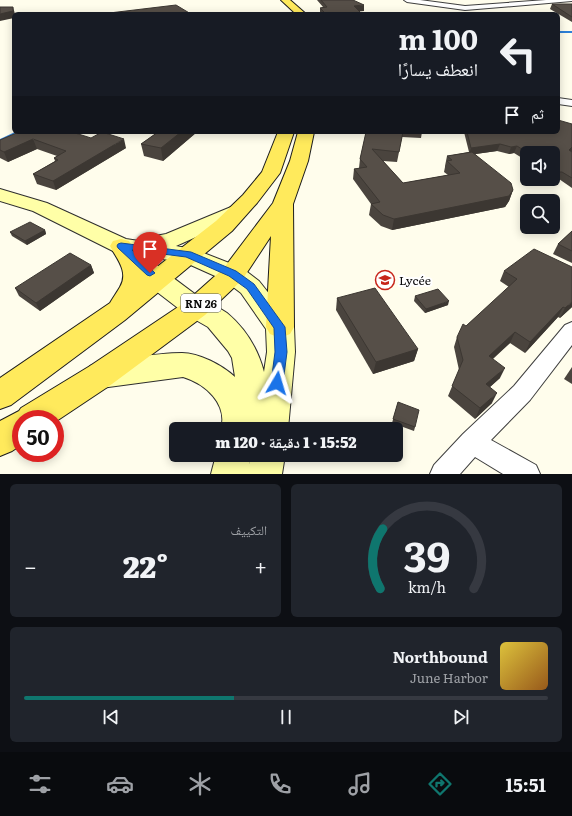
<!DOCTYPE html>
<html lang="ar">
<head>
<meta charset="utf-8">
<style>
	body { margin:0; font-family:Literata,"Noto Naskh Arabic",serif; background:#20242c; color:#f1f3f6; direction:rtl; height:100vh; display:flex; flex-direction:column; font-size:15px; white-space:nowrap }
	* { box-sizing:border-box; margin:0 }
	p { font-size:13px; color:#9ea1a6 }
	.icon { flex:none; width:22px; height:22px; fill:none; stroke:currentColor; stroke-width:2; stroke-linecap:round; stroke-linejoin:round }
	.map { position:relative; height:474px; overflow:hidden; direction:ltr }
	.details { display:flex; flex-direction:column; gap:10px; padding:10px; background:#0d0f14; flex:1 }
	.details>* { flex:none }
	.top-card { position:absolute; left:12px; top:12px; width:548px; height:122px; border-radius:6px; box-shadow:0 2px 10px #0003; direction:rtl; background:#171b24; color:#f1f3f6; overflow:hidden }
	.tools { position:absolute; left:520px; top:146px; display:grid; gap:8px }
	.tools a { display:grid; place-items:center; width:40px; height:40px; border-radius:6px; background:#171b24; box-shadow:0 2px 10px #0003; font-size:20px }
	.speed { position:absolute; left:12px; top:410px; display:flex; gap:8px; font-size:20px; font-weight:700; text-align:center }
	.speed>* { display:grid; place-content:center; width:52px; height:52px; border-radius:50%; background:#171b24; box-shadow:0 2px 10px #0003; line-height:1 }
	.speed .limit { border:6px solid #d22; background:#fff; color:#111 }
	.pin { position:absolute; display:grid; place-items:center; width:34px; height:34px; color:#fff; margin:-41px -17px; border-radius:50% 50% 50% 0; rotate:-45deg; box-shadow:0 0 4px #0007 }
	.pin .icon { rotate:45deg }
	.me { position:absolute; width:44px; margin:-22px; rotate:7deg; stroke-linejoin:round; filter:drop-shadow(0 0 3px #0008) }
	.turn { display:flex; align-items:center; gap:14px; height:84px; padding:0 16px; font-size:18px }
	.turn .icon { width:52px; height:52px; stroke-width:2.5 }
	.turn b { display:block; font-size:28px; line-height:34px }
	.then { display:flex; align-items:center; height:38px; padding:0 16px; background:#0003; gap:8px; font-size:15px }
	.big { font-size:30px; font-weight:800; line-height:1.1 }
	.details .widget { flex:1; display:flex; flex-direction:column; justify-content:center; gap:6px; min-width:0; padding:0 14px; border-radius:6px; background:#20242c }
	.details .dial { align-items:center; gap:0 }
	.dial svg { height:104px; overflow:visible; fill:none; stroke:#363941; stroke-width:7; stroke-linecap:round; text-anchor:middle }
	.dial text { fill:#f1f3f6; stroke:none }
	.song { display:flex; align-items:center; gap:12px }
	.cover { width:48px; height:48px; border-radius:6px; background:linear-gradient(135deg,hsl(50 70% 55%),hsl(30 70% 35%)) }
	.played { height:4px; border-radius:2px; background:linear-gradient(90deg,#0f766e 40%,#363941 40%) }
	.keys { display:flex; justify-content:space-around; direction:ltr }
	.heat { display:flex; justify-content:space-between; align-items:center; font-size:22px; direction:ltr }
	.details .tiles { flex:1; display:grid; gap:10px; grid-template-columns:1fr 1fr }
	.widget:last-child { grid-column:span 2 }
	.trip { position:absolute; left:169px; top:422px; width:234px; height:40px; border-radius:6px; background:#171b24; box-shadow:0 2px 10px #0003; font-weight:800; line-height:40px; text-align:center; direction:rtl }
	.dock { display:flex; height:64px; justify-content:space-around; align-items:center; background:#090b0e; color:#9ea1a6 }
	.dock .icon { width:28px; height:28px }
	.dock .on { color:#0f766e }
	.dock b { font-size:18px; color:#f1f3f6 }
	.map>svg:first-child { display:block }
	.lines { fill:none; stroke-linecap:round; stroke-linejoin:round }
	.stream { fill:#2d80d8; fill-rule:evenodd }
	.street-casing { stroke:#3f3f3f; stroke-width:2 }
	.secondary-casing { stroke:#2e2e2e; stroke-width:2 }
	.primary-casing { stroke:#1d1d1d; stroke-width:2 }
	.street { fill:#fff; fill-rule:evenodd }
	.secondary { fill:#ffffa7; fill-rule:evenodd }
	.primary { fill:#ffea5c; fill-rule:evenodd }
	.wall { fill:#4a443e }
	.shaded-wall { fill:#3c3732 }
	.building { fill:#564f48; stroke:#3c3732 }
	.route { fill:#1a73e8; stroke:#114b97 }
	.labels { text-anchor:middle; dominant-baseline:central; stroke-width:4; stroke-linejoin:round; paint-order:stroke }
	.shield { fill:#fff; stroke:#555; stroke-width:1 }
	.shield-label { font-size:11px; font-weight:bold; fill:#0c0c0c }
	.poi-label { font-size:12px; fill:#0c0c0c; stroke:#fff; text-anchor:start }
</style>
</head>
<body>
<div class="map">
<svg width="572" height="474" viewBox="0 0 572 474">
	<rect width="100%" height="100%" fill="#fffdec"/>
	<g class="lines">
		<g class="stream">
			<rect x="558" y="31" width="14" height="2"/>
			<polygon points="15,132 20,132 0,141 0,139"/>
		</g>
		<defs>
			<g id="street">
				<polygon points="404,0 420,0 465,6 546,0 572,0 572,1 465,10 407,2"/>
				<polygon points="558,98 572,100 572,106 558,104"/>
				<polygon points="572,322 572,345 530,400 491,440 536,465 540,474 503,474 475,457 460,474 430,474 434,465 463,434 514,386 565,325"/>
			</g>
			<g id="secondary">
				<path d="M0 189 47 203 126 239 139 241 140 239 166 234 231 207 238 205 245 207 248 211 245 215 176 246 196 250 242 268 259 281 290 320 294 327 295 352 288 429H221C228 404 206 384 183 377L101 388 90 384 86 375 90 366 101 362C127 359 156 353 182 353 199 353 222 365 235 377L232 358 228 351 208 327 187 315 148 285 113 251 33 211 0 201ZM147 257 184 262 224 280 241 293 266 329 267 352 264 372C258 349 246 329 227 313 220 308 211 305 203 300 184 286 165 272 147 257Z"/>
				<polygon points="216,455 250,455 249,464 251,455 285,455 282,474 211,474"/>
			</g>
			<g id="primary">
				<polygon points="281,0 290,0 306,14 296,14"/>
				<path d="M278 132H294L280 173 257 203 232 231 125 320 11 405 0 409V378L110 303C113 298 117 292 120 287 129 272 117 259 110 246L113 241 121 239 129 241 143 263 148 274 216 221 243 195 262 172Z"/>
				<polygon points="298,132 314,132 308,161 293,204 294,327 290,334 280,338 270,334 266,327 271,236 242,280 205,315 112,384 55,422 55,419 21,419 21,445 12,451 0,456 0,421 19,411 21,408 90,366 187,301 224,268 273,203 290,161"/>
			</g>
		</defs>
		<use href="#street" class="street-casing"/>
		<use href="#secondary" class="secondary-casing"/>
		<use href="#primary" class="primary-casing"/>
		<use href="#street" class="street"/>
		<use href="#secondary" class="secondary"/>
		<use href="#primary" class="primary"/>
	</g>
	<g class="wall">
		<polygon points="317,0 353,0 364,11 359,11 362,14 321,14 320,13 320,8 323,7"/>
		<polygon points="552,4 572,4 572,22 550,9"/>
		<polygon points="572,124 572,188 559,179 555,180 553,178 553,153 527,153 527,161 514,153 509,154 497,151 475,154 513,190 509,201 505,207 392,230 381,226 369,215 371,204 353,179 354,169 359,168 360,159 366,132 422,132 421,138 402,137 397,162 383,161 403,183 448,175 444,172 445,167 445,166 447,156 469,152 464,132 558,132"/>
		<polygon points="158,132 197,132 163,161 144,156 141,144"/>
		<polygon points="91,138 126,148 56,190 37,184 33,174 55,161 54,158 57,156 37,149 8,162 0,158 0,140"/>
		<polygon points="45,230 46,234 27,245 12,236 10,232"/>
		<polygon points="572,231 572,263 553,254 558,244"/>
		<polygon points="91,265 94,273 40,311 19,296 15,288"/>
		<polygon points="504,271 572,307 560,318 558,317 525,353 510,343 493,359 500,378 490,387 492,403 475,419 448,396 459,370 454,347 457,337 466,326 509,287 500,281"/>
		<polygon points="415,296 448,305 425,313 414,301"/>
		<polygon points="337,298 418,349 414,361 373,374 336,310"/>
		<polygon points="572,367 572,384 564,379"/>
		<polygon points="398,402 415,427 414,431 392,423"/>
	</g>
	<g class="shaded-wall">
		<polygon points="364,5 364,11 354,12 354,6"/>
		<polygon points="13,7 15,14 14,14 14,18 0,21 0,14"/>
		<polygon points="181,132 197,132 163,161 161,148"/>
		<polygon points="33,139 37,149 8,162 4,152"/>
		<polygon points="124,139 126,148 56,190 53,181"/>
		<polygon points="500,144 497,151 469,155 471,148"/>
		<polygon points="517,146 514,153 509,154 511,147"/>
		<polygon points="572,147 572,151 566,157 569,150"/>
		<polygon points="513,190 509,201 505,207 392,230 394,219"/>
		<polygon points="45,230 46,234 27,245 25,241"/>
		<polygon points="91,265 94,273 40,311 36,303"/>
		<polygon points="449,301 448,305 425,313 426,309"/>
		<polygon points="572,302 572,307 560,318 565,308"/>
		<polygon points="563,307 558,317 525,353 530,342"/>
		<polygon points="515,332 510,343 484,366 489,356"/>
		<polygon points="418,349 414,361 373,374 376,362"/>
		<polygon points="505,368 500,378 482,394 486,384"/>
		<polygon points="497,393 492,403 475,419 480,408"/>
	</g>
	<g class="building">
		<polygon points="321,0 353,0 364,5 354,6 362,14 326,14 320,8 327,7"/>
		<polygon points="552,4 572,4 572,17"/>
		<polygon points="176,5 191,14 101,14"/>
		<polygon points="0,7 13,7 13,11 0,14"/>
		<polygon points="558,120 572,124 572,147 569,150 572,152 572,178 562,172 558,172 553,169 553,153 528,153 517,146 511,147 500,144 471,148 467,132 558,132"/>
		<polygon points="19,132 72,132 91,138 102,132 124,139 53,181 33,174 58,160 54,158 66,151 33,139 4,152 0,150 0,140"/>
		<polygon points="158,132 181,132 161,148 141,144"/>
		<polygon points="366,132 403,132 399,152 372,149 403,183 460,173 447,161 452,160 447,156 472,152 511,183 513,190 509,196 394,219 383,215 371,204 380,202 354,169 367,167 360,159"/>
		<polygon points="30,222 45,230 25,241 10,232"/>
		<polygon points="572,231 572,251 558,244"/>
		<polygon points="534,249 572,267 572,302 565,308 563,307 530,342 515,332 489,356 505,368 486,384 497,393 480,408 452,386 463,360 457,337 463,324 466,326 517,279 504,271"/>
		<polygon points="70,253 91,265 36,303 15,288"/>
		<polygon points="375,288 418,349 376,362 337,298"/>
		<polygon points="438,289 449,301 426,309 415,296"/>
		<polygon points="398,402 419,410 415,427 393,419"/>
	</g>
	<polygon class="route" points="121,243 191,252 236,271 254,284 285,327 287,352 283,383 282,386 277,388 273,386 271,383 275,352 274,328 247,289 229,276 186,257 132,250 155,273 150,276 147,275 118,248 117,246 118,244"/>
	<defs>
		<symbol id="school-ring" viewBox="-11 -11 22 22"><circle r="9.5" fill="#fff" stroke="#c7251a" stroke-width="1.5"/><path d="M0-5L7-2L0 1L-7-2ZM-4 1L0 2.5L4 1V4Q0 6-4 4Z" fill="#c7251a"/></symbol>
	</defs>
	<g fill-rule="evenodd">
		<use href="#school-ring" x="374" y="269" width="22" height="22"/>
	</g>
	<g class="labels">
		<rect class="shield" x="181" y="294" width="40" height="18" rx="3"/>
		<g class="shield-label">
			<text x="201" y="303">RN 26</text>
		</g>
		<g class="poi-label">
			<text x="399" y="280">Lycée</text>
		</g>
	</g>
</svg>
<div class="tools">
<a><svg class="icon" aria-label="sound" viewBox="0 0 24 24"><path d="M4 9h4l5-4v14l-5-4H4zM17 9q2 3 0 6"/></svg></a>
<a><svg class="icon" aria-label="search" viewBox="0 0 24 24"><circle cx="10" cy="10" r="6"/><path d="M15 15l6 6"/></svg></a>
</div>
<div class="speed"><div class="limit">50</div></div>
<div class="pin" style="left:150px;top:273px;background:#d93025"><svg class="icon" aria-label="arrive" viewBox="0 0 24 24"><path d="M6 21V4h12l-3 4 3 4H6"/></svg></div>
<svg class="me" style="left:277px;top:383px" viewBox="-20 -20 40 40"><path d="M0-17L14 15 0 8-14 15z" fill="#1a73e8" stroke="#fff" stroke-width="4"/></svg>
<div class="trip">15:52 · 1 دقيقة · 120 m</div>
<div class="top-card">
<div class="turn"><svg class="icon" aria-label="left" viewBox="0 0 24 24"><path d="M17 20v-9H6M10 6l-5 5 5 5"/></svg><div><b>100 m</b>انعطف يسارًا</div></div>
<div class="then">ثم<svg class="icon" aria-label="arrive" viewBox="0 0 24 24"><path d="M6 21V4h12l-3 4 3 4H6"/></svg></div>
</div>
</div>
<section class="details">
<div class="tiles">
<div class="widget dial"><svg viewBox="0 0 100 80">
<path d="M14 69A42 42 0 1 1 86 69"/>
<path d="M14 69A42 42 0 0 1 16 23" stroke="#0f766e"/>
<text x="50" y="56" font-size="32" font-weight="700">39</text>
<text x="50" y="72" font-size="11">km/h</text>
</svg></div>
<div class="widget"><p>التكييف</p>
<div class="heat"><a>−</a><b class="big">22°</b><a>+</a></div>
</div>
<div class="widget">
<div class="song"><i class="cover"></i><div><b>Northbound</b><p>June Harbor</p></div></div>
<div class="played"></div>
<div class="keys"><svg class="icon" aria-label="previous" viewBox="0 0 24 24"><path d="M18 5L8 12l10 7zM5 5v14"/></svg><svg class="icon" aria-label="pause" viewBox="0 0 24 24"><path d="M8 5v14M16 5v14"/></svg><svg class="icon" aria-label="next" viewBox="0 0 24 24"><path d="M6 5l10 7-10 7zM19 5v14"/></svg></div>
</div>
</div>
</section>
<nav class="dock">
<b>15:51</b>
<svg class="icon on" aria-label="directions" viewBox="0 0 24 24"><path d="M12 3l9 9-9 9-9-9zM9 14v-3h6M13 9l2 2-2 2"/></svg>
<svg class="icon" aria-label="music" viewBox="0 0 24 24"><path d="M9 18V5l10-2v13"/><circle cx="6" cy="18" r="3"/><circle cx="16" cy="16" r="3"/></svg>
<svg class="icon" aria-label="phone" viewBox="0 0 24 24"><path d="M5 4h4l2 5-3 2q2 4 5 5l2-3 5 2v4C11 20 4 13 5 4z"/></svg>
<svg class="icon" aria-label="climate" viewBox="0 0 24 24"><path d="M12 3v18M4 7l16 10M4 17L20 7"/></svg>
<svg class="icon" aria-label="car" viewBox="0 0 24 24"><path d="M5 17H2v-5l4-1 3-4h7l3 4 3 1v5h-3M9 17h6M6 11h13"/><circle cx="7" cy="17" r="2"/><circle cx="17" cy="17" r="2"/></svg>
<svg class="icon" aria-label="filters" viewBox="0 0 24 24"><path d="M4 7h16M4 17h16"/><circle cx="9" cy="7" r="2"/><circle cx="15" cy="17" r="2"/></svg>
</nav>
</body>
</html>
